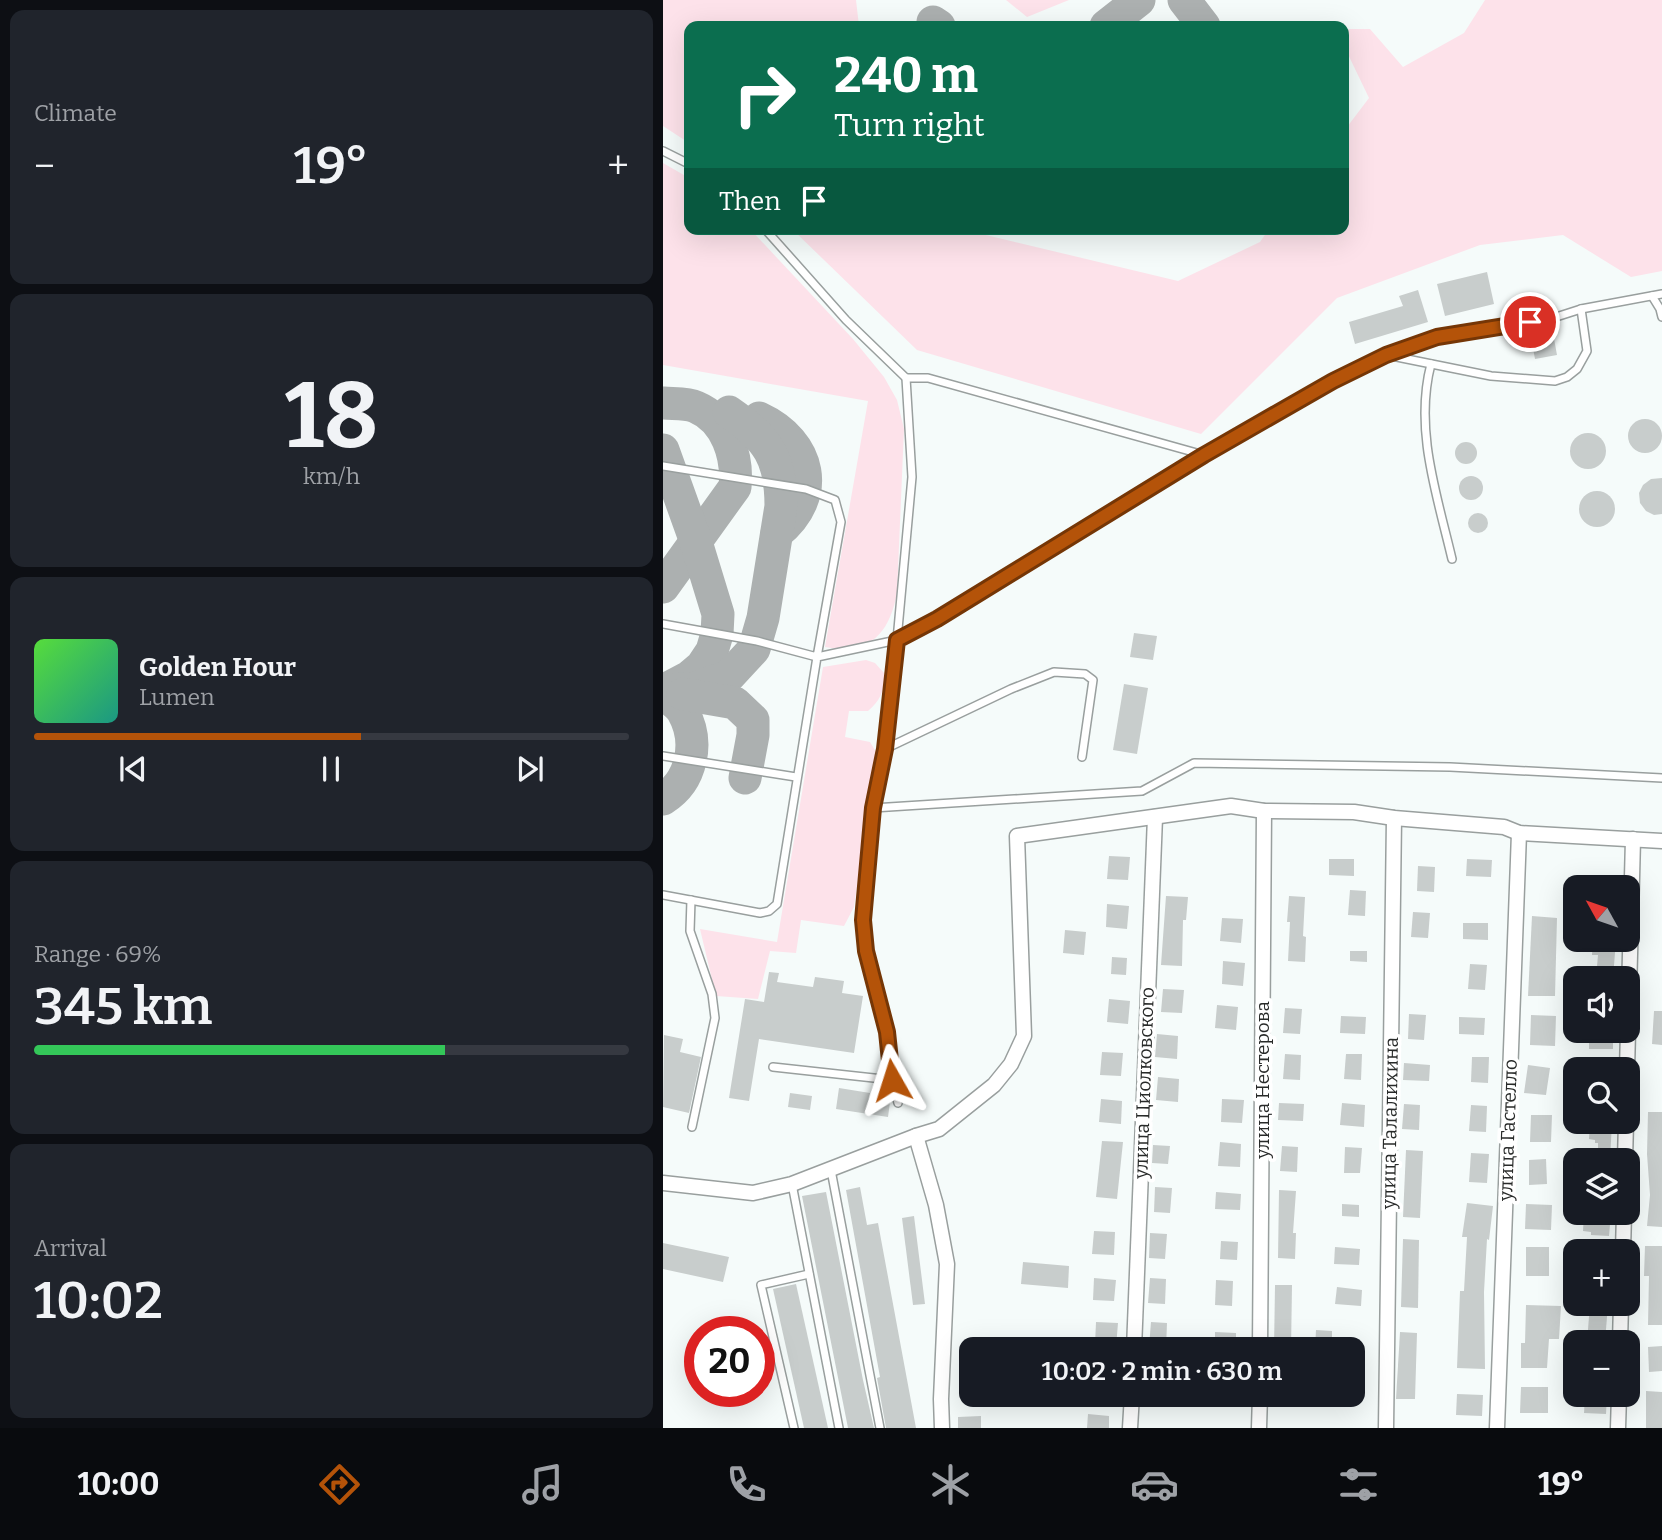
<!DOCTYPE html>
<html lang="en">
<head>
<meta charset="utf-8">
<style>
	body { margin:0; font-family:Bitter,serif; background:#20242c; color:#f1f3f6; height:100vh; display:flex; flex-direction:column; font-size:26px; white-space:nowrap }
	* { box-sizing:border-box; margin:0 }
	p { font-size:23px; color:#9ea1a6 }
	.icon { flex:none; width:38px; height:38px; fill:none; stroke:currentColor; stroke-width:2; stroke-linecap:round; stroke-linejoin:round }
	.map { position:relative; flex:1; overflow:hidden }
	.drawer { display:flex; flex-direction:column; gap:10px; padding:10px; background:#0d0f14; width:663px }
	.drawer>* { flex:none }
	.top-card { position:absolute; left:21px; top:21px; width:665px; height:214px; border-radius:14px; box-shadow:0 7px 28px #0002; background:#0b6e4f; color:#fff; overflow:hidden }
	.needle { width:46px; rotate:310deg }
	.tools { position:absolute; left:900px; top:875px; display:grid; gap:14px }
	.tools a { display:grid; place-items:center; width:77px; height:77px; border-radius:14px; background:#171b24; box-shadow:0 7px 28px #0002; font-size:35px }
	.speed { position:absolute; left:21px; top:1316px; display:flex; gap:14px; font-size:35px; font-weight:700; text-align:center }
	.speed>* { display:grid; place-content:center; width:91px; height:91px; border-radius:50%; background:#171b24; box-shadow:0 7px 28px #0002; line-height:1 }
	.speed .limit { border:10px solid #d22; background:#fff; color:#111 }
	.pin { position:absolute; display:grid; place-items:center; width:60px; height:60px; color:#fff; margin:-30px; border:4px solid #fff; border-radius:50%; box-shadow:0 2px 7px #0007 }
	.me { position:absolute; width:77px; margin:-38px; rotate:354deg; stroke-linejoin:round; filter:drop-shadow(0 0 5px #0008) }
	.turn { display:flex; align-items:center; gap:24px; height:147px; padding:0 35px; font-size:32px }
	.turn .icon { width:91px; height:91px; stroke-width:2.5 }
	.turn b { display:block; font-size:49px; line-height:60px }
	.then { display:flex; align-items:center; height:66px; padding:0 35px; background:#0003; gap:14px; font-size:26px }
	.big { font-size:52px; font-weight:600; line-height:1.1 }
	.drawer .card { flex:1; display:flex; flex-direction:column; justify-content:center; gap:10px; min-width:0; padding:0 24px; border-radius:14px; background:#20242c }
	.drawer .dial { align-items:center; gap:0 }
	.dial b { font-size:91px; line-height:1 }
	.song { display:flex; align-items:center; gap:21px }
	.cover { width:84px; height:84px; border-radius:10px; background:linear-gradient(135deg,hsl(110 70% 55%),hsl(170 70% 35%)) }
	.played { height:7px; border-radius:4px; background:linear-gradient(90deg,#b45309 55%,#363941 55%) }
	.keys { display:flex; justify-content:space-around; direction:ltr }
	.heat { display:flex; justify-content:space-between; align-items:center; font-size:38px; direction:ltr }
	.charge { height:10px; border-radius:5px; background:linear-gradient(90deg,#34c759 69%,#363941 0) }
	.trip { position:absolute; left:296px; top:1337px; width:406px; height:70px; border-radius:14px; background:#171b24; box-shadow:0 7px 28px #0002; font-weight:600; line-height:70px; text-align:center }
	.tab-bar { display:flex; height:112px; justify-content:space-around; align-items:center; background:#090b0e; color:#9ea1a6 }
	.tab-bar .icon { width:49px; height:49px }
	.tab-bar .active { color:#b45309 }
	.tab-bar b { font-size:32px; color:#f1f3f6 }
	main { display:flex; flex:1; min-height:0 }
	.map>svg:first-child { display:block }
	.green { fill:#fde2ea }
	.lines { fill:none; stroke-linecap:round; stroke-linejoin:round }
	.taxiway { stroke:#acb0b0; stroke-width:33 }
	.building { fill:#c8cdcc }
	.lane-casing { stroke:#999f9e; stroke-width:10 }
	.street-casing { stroke:#999f9e; stroke-width:17 }
	.lane { stroke:#fff; stroke-width:7 }
	.street { stroke:#fff; stroke-width:14 }
	.route-casing { stroke:#753606; stroke-width:18 }
	.route { stroke:#b45309; stroke-width:12 }
	.labels { text-anchor:middle; dominant-baseline:central; stroke-width:7; stroke-linejoin:round; paint-order:stroke }
	.street-label { font-size:19px; fill:#282a29; stroke:#fff }
</style>
</head>
<body>
<main>
<section class="drawer">
<div class="card"><p>Climate</p>
<div class="heat"><a>−</a><b class="big">19°</b><a>+</a></div>
</div>
<div class="card dial"><b>18</b><p>km/h</p></div>
<div class="card">
<div class="song"><i class="cover"></i><div><b>Golden Hour</b><p>Lumen</p></div></div>
<div class="played"></div>
<div class="keys"><svg class="icon" aria-label="previous" viewBox="0 0 24 24"><path d="M18 5L8 12l10 7zM5 5v14"/></svg><svg class="icon" aria-label="pause" viewBox="0 0 24 24"><path d="M8 5v14M16 5v14"/></svg><svg class="icon" aria-label="next" viewBox="0 0 24 24"><path d="M6 5l10 7-10 7zM19 5v14"/></svg></div>
</div>
<div class="card"><p>Range · 69%</p><b class="big">345 km</b><div class="charge"></div></div>
<div class="card"><p>Arrival</p><b class="big">10:02</b></div>
</section>
<div class="map">
<svg width="999" height="1428" viewBox="0 0 999 1428">
	<rect width="100%" height="100%" fill="#f5fbfa"/>
	<g class="green">
		<polygon points="0,0 193,0 196,26 26,26 26,143 0,126"/>
		<polygon points="343,0 406,0 364,17"/>
		<polygon points="822,0 999,0 999,271 968,277 900,235 817,245 674,298 538,434 254,350 129,229 298,229 515,281 597,242 606,229 681,229 681,131 706,98 681,46 681,29 707,29 740,67 801,33"/>
		<path d="M0 163 26 178V229H87L190 339 221 377 234 400 241 429 234 593C226 635 206 655 162 647L205 401 0 365Z"/>
		<path d="M203 660 212 663 221 673C222 689 218 700 205 711H186L182 737 207 742 213 752 191 907 181 926 138 920 133 953 107 951 95 999 53 996 37 929 114 942 160 667Z"/>
	</g>
	<g class="lines">
		<g class="taxiway">
			<polyline points="521,0 541,26"/>
			<polyline points="270,22 276,26"/>
			<polyline points="443,26 476,0"/>
			<path d="M0 403C10 404 24 403 33 407 64 420 75 457 72 487L0 587"/>
			<path d="M96 418C148 442 160 496 114 533"/>
			<polyline points="0,450 33,542 55,614 54,634 49,651 39,666 26,677 9,686"/>
			<path d="M0 690 29 689 66 676 91 649 100 618 118 506C118 458 105 439 66 412"/>
			<path d="M0 694C7 699 16 705 20 712 37 742 29 781 0 799"/>
			<polyline points="20,694 72,703 90,720 90,735 82,778"/>
		</g>
	</g>
	<g class="building">
		<polygon points="824,272 831,304 782,316 774,284"/>
		<polygon points="755,290 765,322 692,344 686,322 740,306 736,296"/>
		<polygon points="890,333 894,355 872,359 868,338"/>
		<circle cx="982" cy="436" r="17"/>
		<circle cx="925" cy="451" r="18"/>
		<circle cx="803" cy="453" r="11"/>
		<circle cx="808" cy="488" r="12"/>
		<polygon points="999,478 999,514 991,515 983,511 977,503 976,493 980,485 988,479"/>
		<circle cx="934" cy="509" r="18"/>
		<circle cx="815" cy="523" r="10"/>
		<polygon points="471,633 494,636 490,660 467,657"/>
		<polygon points="461,684 485,688 474,754 450,750"/>
		<polygon points="446,856 467,857 465,880 444,879"/>
		<polygon points="666,859 691,859 691,876 666,875"/>
		<polygon points="804,859 829,860 828,877 803,876"/>
		<polygon points="755,866 772,867 771,892 754,891"/>
		<polygon points="687,890 703,891 702,916 685,915"/>
		<polygon points="503,896 525,897 523,920 520,920 519,966 498,965"/>
		<polygon points="626,896 642,897 640,936 643,937 642,962 625,961 627,922 624,922"/>
		<polygon points="444,904 466,906 464,929 443,927"/>
		<polygon points="750,912 767,913 765,938 748,937"/>
		<polygon points="869,916 894,918 892,996 865,996"/>
		<polygon points="559,918 580,919 578,943 557,941"/>
		<polygon points="800,923 825,923 825,940 800,939"/>
		<polygon points="402,930 423,932 421,955 400,953"/>
		<polygon points="930,940 953,940 950,978 933,978 935,955 929,955"/>
		<polygon points="687,951 704,951 704,962 687,961"/>
		<polygon points="449,957 464,958 463,975 448,974"/>
		<polygon points="560,961 582,963 580,986 559,984"/>
		<polygon points="807,964 824,965 822,990 805,989"/>
		<polygon points="106,972 116,973 114,982 150,987 152,977 181,981 179,993 200,996 191,1053 96,1039 86,1101 66,1098 82,999 101,1002"/>
		<polygon points="500,989 521,990 519,1013 498,1012"/>
		<polygon points="446,999 467,1001 465,1024 444,1022"/>
		<polygon points="554,1005 575,1007 573,1030 552,1028"/>
		<polygon points="622,1008 639,1009 637,1034 620,1033"/>
		<polygon points="991,1011 999,1011 999,1045 989,1044"/>
		<polygon points="746,1014 763,1015 761,1040 745,1039"/>
		<polygon points="868,1015 893,1016 892,1046 867,1045"/>
		<polygon points="678,1016 703,1017 702,1034 677,1033"/>
		<polygon points="796,1017 822,1018 821,1035 796,1034"/>
		<rect x="926" y="1031" width="24" height="18"/>
		<polygon points="494,1034 515,1036 514,1059 492,1057"/>
		<polygon points="1,1035 20,1039 17,1052 38,1057 26,1113 0,1107"/>
		<polygon points="439,1052 460,1053 458,1076 437,1075"/>
		<polygon points="622,1054 638,1055 637,1080 620,1079"/>
		<polygon points="683,1054 699,1054 698,1080 681,1079"/>
		<polygon points="809,1057 826,1057 825,1083 808,1082"/>
		<polygon points="741,1063 767,1065 766,1081 740,1080"/>
		<polygon points="865,1065 887,1068 883,1095 861,1093"/>
		<polygon points="495,1077 516,1079 515,1102 493,1100"/>
		<polygon points="176,1088 207,1093 206,1099 227,1102 225,1117 173,1109"/>
		<polygon points="127,1093 149,1096 147,1110 125,1107"/>
		<polygon points="438,1099 459,1101 458,1124 436,1122"/>
		<polygon points="559,1099 581,1100 579,1123 558,1122"/>
		<polygon points="616,1103 641,1104 640,1121 615,1120"/>
		<polygon points="679,1103 702,1105 701,1127 677,1125"/>
		<polygon points="741,1104 757,1105 756,1130 739,1129"/>
		<polygon points="808,1105 824,1106 823,1132 806,1131"/>
		<polygon points="985,1112 999,1112 999,1227 984,1226 987,1195 984,1154"/>
		<polygon points="868,1115 889,1115 888,1142 867,1142"/>
		<polygon points="927,1122 949,1122 947,1160 935,1160 935,1143 932,1143 932,1140 926,1139"/>
		<polygon points="439,1141 460,1142 454,1199 433,1197"/>
		<polygon points="557,1142 578,1144 577,1167 555,1166"/>
		<polygon points="490,1145 507,1146 505,1164 489,1163"/>
		<polygon points="619,1146 635,1147 634,1172 617,1171"/>
		<polygon points="682,1147 699,1148 697,1173 681,1173"/>
		<polygon points="743,1150 760,1151 757,1218 740,1217"/>
		<polygon points="808,1153 826,1154 824,1183 806,1182"/>
		<polygon points="883,1159 884,1184 866,1185 866,1160"/>
		<polygon points="197,1187 204,1225 215,1223 253,1428 223,1428 214,1378 217,1377 183,1190"/>
		<polygon points="492,1187 509,1188 507,1213 491,1212"/>
		<polygon points="616,1190 633,1191 630,1233 633,1233 632,1259 615,1258"/>
		<polygon points="163,1192 200,1380 211,1428 185,1428 139,1196"/>
		<polygon points="553,1192 578,1194 577,1210 552,1209"/>
		<polygon points="804,1203 830,1206 826,1240 824,1239 821,1292 822,1369 794,1368 797,1291 801,1291 804,1237 799,1237"/>
		<polygon points="679,1204 696,1205 696,1217 679,1216"/>
		<polygon points="863,1204 889,1205 888,1230 862,1229"/>
		<polygon points="921,1213 948,1213 946,1236 928,1235 928,1232 920,1231"/>
		<polygon points="251,1216 262,1304 250,1305 239,1218"/>
		<polygon points="431,1231 452,1232 451,1255 429,1254"/>
		<polygon points="487,1233 504,1234 502,1259 486,1258"/>
		<polygon points="740,1239 756,1240 755,1308 738,1307"/>
		<polygon points="558,1241 575,1242 574,1260 557,1259"/>
		<polygon points="0,1243 66,1257 60,1282 0,1269"/>
		<polygon points="982,1246 999,1246 999,1325 985,1325 986,1276 981,1276"/>
		<polygon points="672,1247 697,1249 696,1265 671,1264"/>
		<rect x="863" y="1247" width="23" height="29"/>
		<polygon points="360,1262 406,1266 405,1288 358,1284"/>
		<polygon points="431,1278 453,1280 451,1301 430,1300"/>
		<polygon points="487,1278 503,1279 502,1304 485,1303"/>
		<polygon points="553,1280 570,1281 569,1306 552,1305"/>
		<polygon points="133,1284 165,1428 141,1428 110,1289"/>
		<polygon points="612,1285 629,1285 628,1349 611,1349"/>
		<polygon points="674,1287 699,1290 698,1306 672,1304"/>
		<polygon points="927,1304 945,1304 942,1342 924,1342"/>
		<polygon points="863,1305 898,1306 896,1339 886,1339 884,1368 858,1368 858,1343 862,1343"/>
		<polygon points="433,1322 455,1323 453,1347 432,1345"/>
		<polygon points="488,1322 504,1323 503,1348 486,1347"/>
		<polygon points="653,1330 669,1331 669,1349 652,1349"/>
		<polygon points="552,1332 573,1333 573,1346 552,1346"/>
		<polygon points="737,1332 754,1333 752,1399 733,1399"/>
		<polygon points="999,1346 999,1371 986,1372 985,1347"/>
		<polygon points="858,1387 885,1387 885,1413 857,1413"/>
		<polygon points="983,1391 999,1392 999,1428 983,1428"/>
		<polygon points="794,1394 820,1395 819,1416 793,1415"/>
		<polygon points="922,1395 944,1395 943,1414 921,1413"/>
		<polygon points="425,1414 446,1416 446,1428 424,1428"/>
		<polygon points="318,1416 318,1428 295,1428 295,1417"/>
	</g>
	<g class="lines">
		<defs>
			<g id="lane">
				<polyline points="0,151 26,164"/>
				<polyline points="989,296 997,309 999,317"/>
				<polyline points="724,355 828,376 892,381 904,377 914,369 924,351 918,309"/>
				<path d="M768 364C751 429 774 495 789 559"/>
				<polyline points="243,378 265,378 541,455"/>
				<polyline points="0,466 143,489 172,500 178,522 154,657 94,641 0,624"/>
				<polyline points="222,749 348,689 391,672 422,674 430,680 419,757"/>
				<polyline points="0,756 133,777"/>
				<polyline points="210,808 479,791 531,763 787,767 999,778"/>
				<polyline points="0,895 97,913 106,911 114,904 154,657 234,640 249,477 243,378 183,320 102,229"/>
				<polyline points="28,900 27,931 49,994 52,1018 29,1127"/>
				<polyline points="110,1067 229,1080"/>
				<polyline points="235,1103 229,1080 219,1010 208,977 203,951 200,920 210,808 222,749 234,640 274,619 541,455 670,381 723,355 774,337 890,318 918,309 999,294"/>
				<polyline points="168,1170 217,1428"/>
				<polyline points="129,1184 176,1428"/>
				<polyline points="131,1428 98,1285 146,1274"/>
			</g>
			<g id="street">
				<polyline points="964,1070 970,839"/>
				<polyline points="253,1136 273,1205 284,1264 278,1399 279,1428"/>
				<polyline points="962,1160 963,1122"/>
				<polyline points="0,1183 90,1193 129,1184 253,1136 276,1129 331,1085 348,1064 361,1036 354,836 568,806 601,811 691,812 731,818 841,827 856,833 999,841"/>
				<polyline points="960,1251 961,1213"/>
				<polyline points="957,1342 958,1304"/>
				<polyline points="471,1349 492,817"/>
				<polyline points="597,1349 601,811"/>
				<polyline points="467,1428 469,1395"/>
				<polyline points="596,1428 597,1395"/>
				<polyline points="723,1428 731,818"/>
				<polyline points="834,1428 856,833"/>
				<polyline points="955,1428 956,1395"/>
			</g>
		</defs>
		<use href="#lane" class="lane-casing"/>
		<use href="#street" class="street-casing"/>
		<use href="#lane" class="lane"/>
		<use href="#street" class="street"/>
	</g>
	<g class="lines">
		<defs>
			<polyline id="route" points="229,1080 224,1032 203,951 200,920 210,808 222,749 234,640 274,619 541,455 670,381 723,355 774,337 867,322"/>
		</defs>
		<use href="#route" class="route-casing"/>
		<use href="#route" class="route"/>
	</g>
	<g class="labels">
		<g class="street-label">
			<text transform="translate(599 1080) rotate(-90)">улица Нестерова</text>
			<text transform="translate(481 1083) rotate(-88)">улица Циолковского</text>
			<text transform="translate(727 1123) rotate(-89)">улица Талалихина</text>
			<text transform="translate(845 1130) rotate(-88)">улица Гастелло</text>
		</g>
	</g>
</svg>
<div class="tools">
<a><svg class="needle" viewBox="-14 -14 28 28"><path d="M0-13l5 13h-10z" fill="#e53935"/><path d="M0 13l5-13h-10z" fill="#9ea1a6"/></svg></a>
<a><svg class="icon" aria-label="sound" viewBox="0 0 24 24"><path d="M4 9h4l5-4v14l-5-4H4zM17 9q2 3 0 6"/></svg></a>
<a><svg class="icon" aria-label="search" viewBox="0 0 24 24"><circle cx="10" cy="10" r="6"/><path d="M15 15l6 6"/></svg></a>
<a><svg class="icon" aria-label="layers" viewBox="0 0 24 24"><path d="M12 4l9 5-9 5-9-5zM3 14l9 5 9-5"/></svg></a>
<a>+</a>
<a>−</a>
</div>
<div class="speed"><div class="limit">20</div></div>
<div class="pin" style="left:867px;top:322px;background:#d93025"><svg class="icon" aria-label="arrive" viewBox="0 0 24 24"><path d="M6 21V4h12l-3 4 3 4H6"/></svg></div>
<svg class="me" style="left:229px;top:1080px" viewBox="-20 -20 40 40"><path d="M0-17L14 15 0 8-14 15z" fill="#b45309" stroke="#fff" stroke-width="4"/></svg>
<div class="trip">10:02 · 2 min · 630 m</div>
<div class="top-card">
<div class="turn"><svg class="icon" aria-label="right" viewBox="0 0 24 24"><path d="M7 20v-9h11M14 6l5 5-5 5"/></svg><div><b>240 m</b>Turn right</div></div>
<div class="then">Then<svg class="icon" aria-label="arrive" viewBox="0 0 24 24"><path d="M6 21V4h12l-3 4 3 4H6"/></svg></div>
</div>
</div>
</main>
<nav class="tab-bar">
<b>10:00</b>
<svg class="icon active" aria-label="directions" viewBox="0 0 24 24"><path d="M12 3l9 9-9 9-9-9zM9 14v-3h6M13 9l2 2-2 2"/></svg>
<svg class="icon" aria-label="music" viewBox="0 0 24 24"><path d="M9 18V5l10-2v13"/><circle cx="6" cy="18" r="3"/><circle cx="16" cy="16" r="3"/></svg>
<svg class="icon" aria-label="phone" viewBox="0 0 24 24"><path d="M5 4h4l2 5-3 2q2 4 5 5l2-3 5 2v4C11 20 4 13 5 4z"/></svg>
<svg class="icon" aria-label="climate" viewBox="0 0 24 24"><path d="M12 3v18M4 7l16 10M4 17L20 7"/></svg>
<svg class="icon" aria-label="car" viewBox="0 0 24 24"><path d="M5 17H2v-5l4-1 3-4h7l3 4 3 1v5h-3M9 17h6M6 11h13"/><circle cx="7" cy="17" r="2"/><circle cx="17" cy="17" r="2"/></svg>
<svg class="icon" aria-label="filters" viewBox="0 0 24 24"><path d="M4 7h16M4 17h16"/><circle cx="9" cy="7" r="2"/><circle cx="15" cy="17" r="2"/></svg>
<b>19°</b>
</nav>
</body>
</html>
